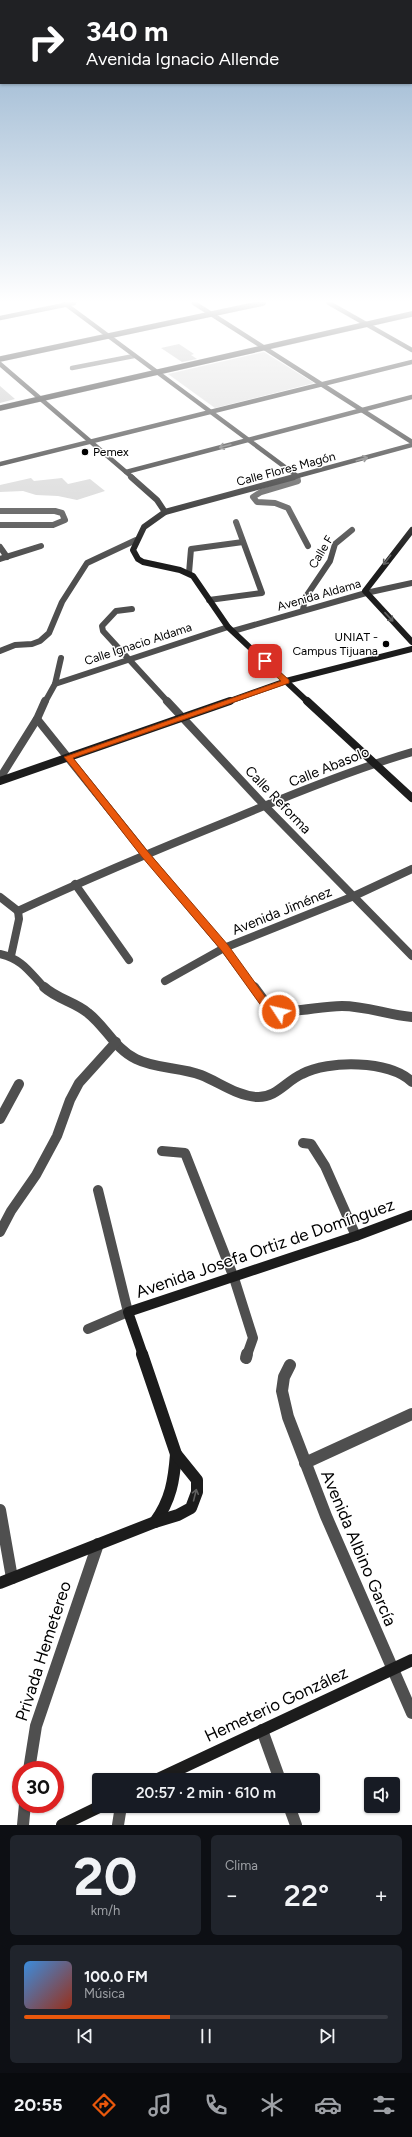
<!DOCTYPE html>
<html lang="es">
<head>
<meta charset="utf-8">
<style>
	body { margin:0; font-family:Figtree,sans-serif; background:#20242c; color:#f1f3f6; height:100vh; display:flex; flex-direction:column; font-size:15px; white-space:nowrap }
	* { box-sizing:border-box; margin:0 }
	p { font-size:13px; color:#9ea1a6 }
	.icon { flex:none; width:22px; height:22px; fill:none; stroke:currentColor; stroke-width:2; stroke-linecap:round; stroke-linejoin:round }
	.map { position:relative; height:1825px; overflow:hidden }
	.sheet { display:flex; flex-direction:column; gap:10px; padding:10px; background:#0d0f14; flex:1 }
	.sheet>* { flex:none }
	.top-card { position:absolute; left:0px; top:0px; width:412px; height:84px; box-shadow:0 1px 3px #0004; background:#202124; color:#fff; overflow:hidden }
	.buttons { position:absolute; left:364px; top:1777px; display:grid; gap:8px }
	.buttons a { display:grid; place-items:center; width:36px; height:36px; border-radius:4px; background:#171b24; box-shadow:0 1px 3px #0004; font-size:20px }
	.speed { position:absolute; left:12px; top:1761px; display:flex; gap:8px; font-size:20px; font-weight:700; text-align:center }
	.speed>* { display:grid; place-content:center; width:52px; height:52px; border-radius:50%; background:#171b24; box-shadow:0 1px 3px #0004; line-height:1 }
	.speed .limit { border:6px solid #d22; background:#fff; color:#111 }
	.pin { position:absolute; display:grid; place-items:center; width:34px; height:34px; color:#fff; margin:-17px; border-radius:8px; box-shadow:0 2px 6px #0006 }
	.me { position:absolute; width:44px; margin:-22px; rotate:305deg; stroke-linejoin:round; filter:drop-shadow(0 0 3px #0008) }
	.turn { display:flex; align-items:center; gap:14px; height:84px; padding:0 20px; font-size:18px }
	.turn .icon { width:52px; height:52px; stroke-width:2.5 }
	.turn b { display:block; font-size:28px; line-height:34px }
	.big { font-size:30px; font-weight:600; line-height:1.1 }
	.sheet .tile { flex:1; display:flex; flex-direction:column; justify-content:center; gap:6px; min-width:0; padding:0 14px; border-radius:6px; background:#20242c }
	.sheet .dial { align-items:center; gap:0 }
	.dial b { font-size:52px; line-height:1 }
	.song { display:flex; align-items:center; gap:12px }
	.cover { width:48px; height:48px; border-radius:6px; background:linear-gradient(135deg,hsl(210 70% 55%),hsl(10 70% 35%)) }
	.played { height:4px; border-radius:2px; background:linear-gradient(90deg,#ea580c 40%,#363941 40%) }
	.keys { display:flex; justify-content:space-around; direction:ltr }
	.heat { display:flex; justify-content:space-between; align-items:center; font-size:22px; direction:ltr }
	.sheet .tiles { flex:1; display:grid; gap:10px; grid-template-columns:1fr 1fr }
	.tile:last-child { grid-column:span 2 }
	.trip { position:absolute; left:92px; top:1773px; width:228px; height:40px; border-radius:4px; background:#171b24; box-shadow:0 1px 3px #0004; font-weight:600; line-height:40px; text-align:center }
	.tab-bar { display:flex; height:64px; justify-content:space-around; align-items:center; background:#090b0e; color:#9ea1a6 }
	.tab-bar .icon { width:28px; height:28px }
	.tab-bar .on { color:#ea580c }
	.tab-bar b { font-size:18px; color:#f1f3f6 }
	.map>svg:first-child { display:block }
	.green { fill:#d6d6d6 }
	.building { fill:#bfbfbf }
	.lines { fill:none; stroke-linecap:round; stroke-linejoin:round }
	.primary-casing { stroke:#dbdbdb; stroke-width:6 }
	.street-far4 { stroke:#4f4f4f; stroke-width:4.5 }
	.street-far3 { stroke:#4f4f4f; stroke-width:6 }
	.street-far2 { stroke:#4f4f4f; stroke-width:8 }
	.street-far1 { stroke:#4f4f4f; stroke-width:10 }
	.street { stroke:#4f4f4f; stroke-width:12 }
	.secondary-far4 { stroke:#1c1c1c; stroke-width:4.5 }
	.secondary-far3 { stroke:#1c1c1c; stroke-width:6 }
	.secondary-far2 { stroke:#1c1c1c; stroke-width:8 }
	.secondary-far1 { stroke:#1c1c1c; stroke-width:10 }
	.secondary { stroke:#1c1c1c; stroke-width:12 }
	.primary { stroke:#000; stroke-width:5.5 }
	.oneway { stroke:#606060 }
	.route { fill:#ea580c; stroke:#983908 }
	.poi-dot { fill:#000; stroke:#fff; stroke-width:1.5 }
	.labels { text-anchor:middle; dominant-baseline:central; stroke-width:3; stroke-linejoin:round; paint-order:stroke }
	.far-poi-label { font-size:12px; fill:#000; stroke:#fff; text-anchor:start }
	.far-street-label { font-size:12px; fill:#000; stroke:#fff }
	.street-label { font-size:14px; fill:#000; stroke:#fff }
	.near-street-label { font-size:17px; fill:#000; stroke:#fff }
</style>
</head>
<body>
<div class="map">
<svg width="412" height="1825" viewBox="0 0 412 1825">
	<rect width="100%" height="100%" fill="#fff"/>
	<g class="green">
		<polygon points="264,352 314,383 215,408 168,374"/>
		<polygon points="31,478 34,481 62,478 68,484 90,479 105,491 77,500 58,496 36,495 23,491 0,492 0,485"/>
	</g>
	<g class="building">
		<polygon points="179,344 194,354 191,355 197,359 182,362 161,348"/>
		<polygon points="0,386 15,399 0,403"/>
	</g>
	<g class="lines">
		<defs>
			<g id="primary">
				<polyline points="0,359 263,303"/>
				<polyline points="0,408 412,314"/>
			</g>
		</defs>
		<use href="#primary" class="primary-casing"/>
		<g class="street-far4">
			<polyline points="72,368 134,356"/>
			<polyline points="297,476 298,478"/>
		</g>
		<g class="street-far3">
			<polyline points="297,477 298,481 261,492 253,497 257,502 275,503 288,508 308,546"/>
			<polyline points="0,511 55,511 62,513 65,520 53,525 0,525"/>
			<polyline points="0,547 7,557"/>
			<polyline points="0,559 41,546"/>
			<polyline points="189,573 191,549 243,542"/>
			<polyline points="209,600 262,593 236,522"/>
			<polyline points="132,609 116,611 102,626 103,631 168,702"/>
			<polyline points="303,610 305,598 330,561 335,544 352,530"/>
			<polyline points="233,631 366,593 412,583"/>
			<polyline points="0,651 15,645 32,644 40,641 49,633 62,602 87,563 136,540"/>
			<polyline points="55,684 61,658"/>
			<polyline points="45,702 55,684 228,627"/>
		</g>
		<g class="street-far2">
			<polyline points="167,701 265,806 412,956"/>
			<polyline points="37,719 146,855 224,948 254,988"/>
			<polyline points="0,778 37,719 45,701"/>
			<polyline points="75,884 129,960"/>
			<polyline points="0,897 18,911"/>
			<path d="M18 911C89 878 161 848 233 819 292 794 351 770 412 752"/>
			<path d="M0 954C24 960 29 972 45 988"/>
			<polyline points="11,956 19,919 18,911"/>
			<polyline points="165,981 224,948 354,896 412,869"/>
		</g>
		<g class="street-far1">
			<path d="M44 987C57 999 75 1002 88 1013 106 1027 115 1049 136 1059 156 1069 180 1067 201 1075 219 1082 237 1096 257 1097 276 1098 286 1081 302 1074 328 1060 390 1060 412 1082"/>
			<path d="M254 987 271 1010C295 1014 318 1006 342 1006 366 1006 388 1015 412 1017"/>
			<polyline points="0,1119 19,1084"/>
			<polyline points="303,1143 311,1144 325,1166 356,1236"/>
			<polyline points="162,1151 185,1153 234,1278 253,1338 247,1355"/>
			<polyline points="0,1232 11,1211 36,1175 57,1136 70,1100 79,1083 116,1042"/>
			<polyline points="88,1329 128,1312 98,1190"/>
		</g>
		<g class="street">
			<polyline points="246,1358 247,1354"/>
			<polyline points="290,1365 284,1377 282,1391 288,1417 326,1516 412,1713"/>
			<polyline points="305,1463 412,1414"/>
			<polyline points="0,1510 12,1578"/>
			<polyline points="262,1730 280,1780"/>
			<polyline points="29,1770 36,1726 98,1544"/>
			<polyline points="289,1806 296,1825"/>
			<polyline points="23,1825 25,1804"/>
			<polyline points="118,1825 121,1806"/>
		</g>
		<g class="secondary-far4">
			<polyline points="64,303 297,476"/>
			<polyline points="194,303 412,442"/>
			<polyline points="329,303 412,350"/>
			<polyline points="0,318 74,303"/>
			<polyline points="0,364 133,478"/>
			<polyline points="0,464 412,362"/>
			<polyline points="126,472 412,397"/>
			<polyline points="290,478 412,445"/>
		</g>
		<g class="secondary-far3">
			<polyline points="131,477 157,500 165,512"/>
			<polyline points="294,477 165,512 144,527 133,550 138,559 143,562 180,570 193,576 228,627 308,702"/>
			<polyline points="412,530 365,591 412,642"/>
			<polyline points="227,702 286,681 412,649"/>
		</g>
		<g class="secondary-far2">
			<polyline points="307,701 412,798"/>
			<polyline points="0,781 230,701"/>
		</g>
		<polyline class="secondary-far1" points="143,1355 128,1312 356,1236 412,1215"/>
		<g class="secondary">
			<path d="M155 1522C171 1500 174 1480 176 1454"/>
			<polyline points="0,1583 155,1522 178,1515 191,1508 197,1492 197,1480 176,1454 142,1354"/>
			<polyline points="156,1780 412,1660"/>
			<polyline points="62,1825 101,1806"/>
		</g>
		<use href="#primary" class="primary"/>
	</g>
	<defs><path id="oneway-shaft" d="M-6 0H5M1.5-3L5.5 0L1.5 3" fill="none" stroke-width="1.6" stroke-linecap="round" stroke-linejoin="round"/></defs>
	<g class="oneway">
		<use href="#oneway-shaft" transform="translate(225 446) rotate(165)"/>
		<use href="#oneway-shaft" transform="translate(362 459) rotate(-16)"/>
		<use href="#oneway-shaft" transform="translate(387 560) rotate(128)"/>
		<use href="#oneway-shaft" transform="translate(389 617) rotate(47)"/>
		<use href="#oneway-shaft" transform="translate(195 1495) rotate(-76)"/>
	</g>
	<linearGradient id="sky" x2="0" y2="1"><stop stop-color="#8aabca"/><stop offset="0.54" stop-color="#fff"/><stop offset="1" stop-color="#fff" stop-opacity="0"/></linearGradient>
	<rect width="412" height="558" fill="url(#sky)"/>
	<path class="route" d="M262 660H267L289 680V683L73 758 149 853 228 945 269 1002 274 1007 283 1009V1015C275 1017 267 1012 262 1007L221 950 142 857 64 757 281 681 262 663Z"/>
	<g class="poi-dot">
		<circle cx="85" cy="452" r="4"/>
		<circle cx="386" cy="644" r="4"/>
	</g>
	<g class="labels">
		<g class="far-poi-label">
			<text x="93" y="452">Pemex</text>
			<text x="378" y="637" text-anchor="end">UNIAT -<tspan x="378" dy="14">Campus Tijuana</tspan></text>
		</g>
		<g class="far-street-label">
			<text transform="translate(286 469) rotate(-15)">Calle Flores Magón</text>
			<text transform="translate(321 552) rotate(-59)">Calle F</text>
			<text transform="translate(319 595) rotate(-16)">Avenida Aldama</text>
			<text transform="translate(138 644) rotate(-18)">Calle Ignacio Aldama</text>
		</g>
		<g class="street-label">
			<text transform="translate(329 767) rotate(-22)">Calle Abasolo</text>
			<text transform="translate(278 800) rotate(46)">Calle Reforma</text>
			<text transform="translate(282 911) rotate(-22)">Avenida Jiménez</text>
		</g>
		<g class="near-street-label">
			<text transform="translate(265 1248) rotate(-19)">Avenida Josefa Ortiz de Domínguez</text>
			<text transform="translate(359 1548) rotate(67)">Avenida Albino García</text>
			<text transform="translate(43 1651) rotate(-72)">Privada Hemetereo</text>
			<text transform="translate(276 1704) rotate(-25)">Hemeterio González</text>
		</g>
	</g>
</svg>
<div class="buttons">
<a><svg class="icon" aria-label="sound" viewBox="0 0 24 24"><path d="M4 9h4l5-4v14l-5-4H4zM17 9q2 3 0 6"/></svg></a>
</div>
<div class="speed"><div class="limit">30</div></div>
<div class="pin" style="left:265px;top:661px;background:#d93025"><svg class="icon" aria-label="arrive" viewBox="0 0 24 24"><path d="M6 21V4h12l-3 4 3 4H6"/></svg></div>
<svg class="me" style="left:279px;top:1012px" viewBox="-20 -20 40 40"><circle r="17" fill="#ea580c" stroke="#fff" stroke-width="3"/><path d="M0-11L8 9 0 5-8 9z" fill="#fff"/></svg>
<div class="trip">20:57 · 2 min · 610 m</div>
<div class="top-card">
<div class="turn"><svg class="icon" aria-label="right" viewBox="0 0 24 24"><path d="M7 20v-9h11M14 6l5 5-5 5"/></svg><div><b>340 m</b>Avenida Ignacio Allende</div></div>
</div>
</div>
<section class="sheet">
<div class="tiles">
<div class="tile dial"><b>20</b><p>km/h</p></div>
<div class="tile"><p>Clima</p>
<div class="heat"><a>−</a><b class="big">22°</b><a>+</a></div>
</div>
<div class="tile">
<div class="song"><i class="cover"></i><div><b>100.0 FM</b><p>Música</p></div></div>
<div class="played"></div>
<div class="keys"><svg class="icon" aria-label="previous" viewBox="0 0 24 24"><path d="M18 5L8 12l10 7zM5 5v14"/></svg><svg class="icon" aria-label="pause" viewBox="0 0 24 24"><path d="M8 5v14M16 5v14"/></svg><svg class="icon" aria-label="next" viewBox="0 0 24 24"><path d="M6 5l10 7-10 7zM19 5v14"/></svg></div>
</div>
</div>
</section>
<nav class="tab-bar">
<b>20:55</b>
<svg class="icon on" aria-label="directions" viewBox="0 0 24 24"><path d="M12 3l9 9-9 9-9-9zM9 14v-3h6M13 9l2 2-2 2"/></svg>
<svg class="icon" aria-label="music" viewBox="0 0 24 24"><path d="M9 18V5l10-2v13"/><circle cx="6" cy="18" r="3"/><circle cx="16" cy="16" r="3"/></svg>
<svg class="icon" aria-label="phone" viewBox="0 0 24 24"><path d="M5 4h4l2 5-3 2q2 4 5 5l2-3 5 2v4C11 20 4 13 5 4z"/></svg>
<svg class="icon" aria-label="climate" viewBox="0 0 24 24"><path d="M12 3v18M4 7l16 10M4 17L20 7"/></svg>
<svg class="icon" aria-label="car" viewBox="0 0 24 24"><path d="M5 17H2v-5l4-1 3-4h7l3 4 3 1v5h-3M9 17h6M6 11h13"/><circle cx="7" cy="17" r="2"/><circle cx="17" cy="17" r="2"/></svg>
<svg class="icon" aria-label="filters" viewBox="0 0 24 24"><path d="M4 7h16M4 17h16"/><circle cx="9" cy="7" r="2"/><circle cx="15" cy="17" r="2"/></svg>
</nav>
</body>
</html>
